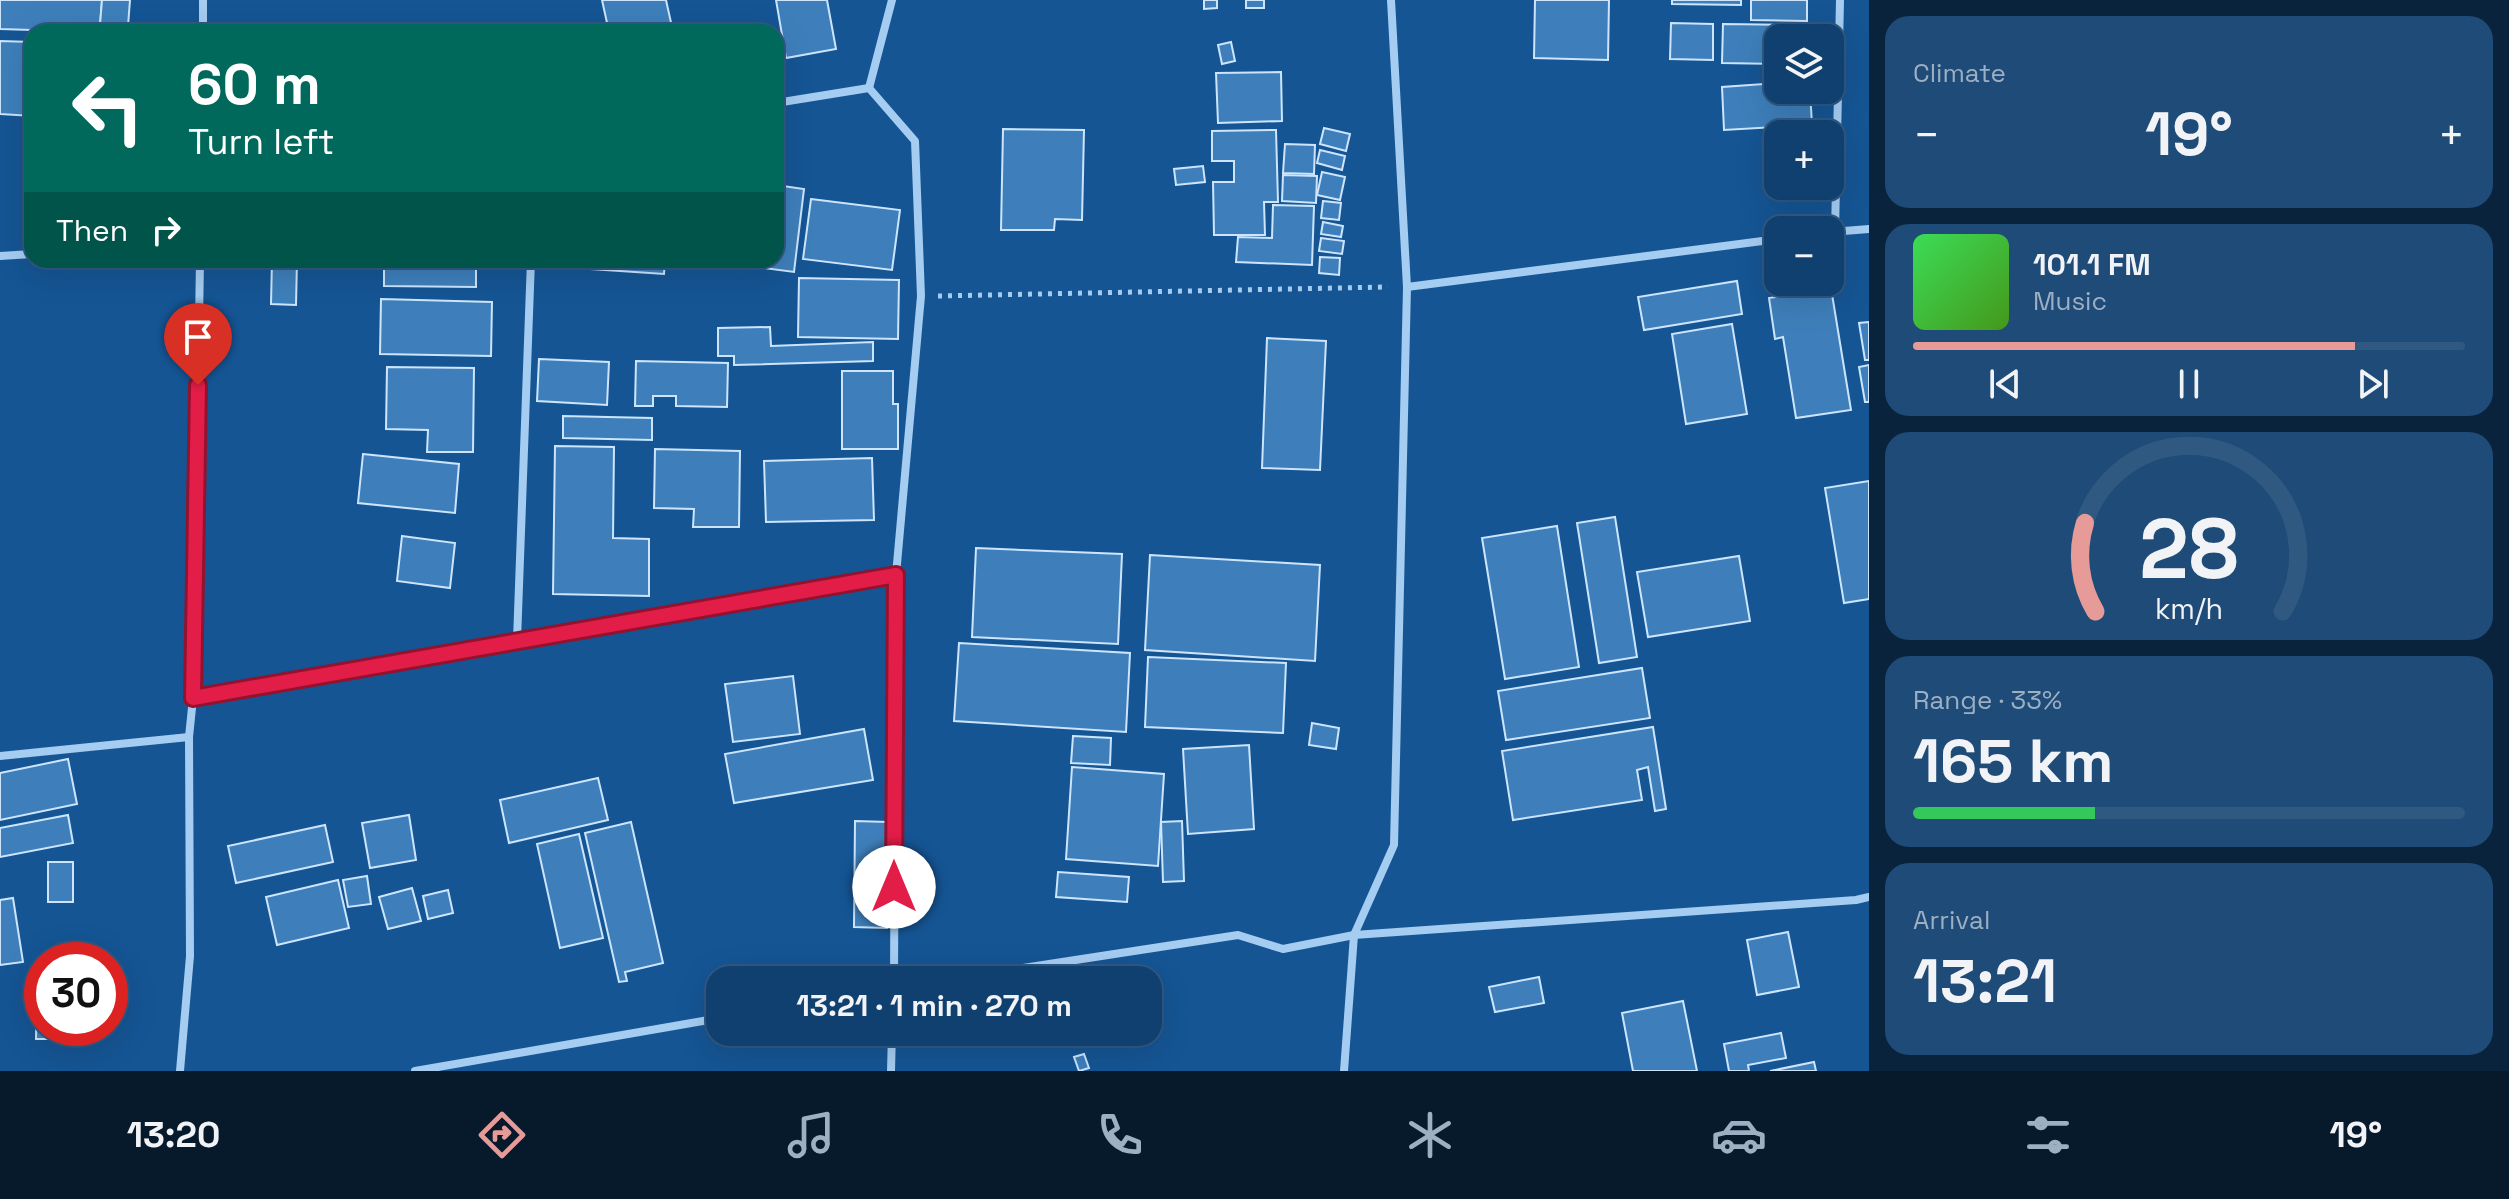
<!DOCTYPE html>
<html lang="en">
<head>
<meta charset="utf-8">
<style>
	body { margin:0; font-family:"Space Grotesk",sans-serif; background:#1e4b77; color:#f1f3f6; height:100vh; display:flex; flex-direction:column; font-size:30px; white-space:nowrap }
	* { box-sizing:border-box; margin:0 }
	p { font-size:26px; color:#9cafc3 }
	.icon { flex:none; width:44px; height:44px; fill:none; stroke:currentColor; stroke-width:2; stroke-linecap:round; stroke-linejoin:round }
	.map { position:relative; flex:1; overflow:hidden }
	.panel { display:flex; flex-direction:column; gap:16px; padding:16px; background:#09233d; width:640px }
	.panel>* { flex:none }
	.guide { position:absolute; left:24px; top:24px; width:760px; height:244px; border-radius:24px; box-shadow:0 8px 32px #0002,0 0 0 2px #305982; background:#00695c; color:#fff; overflow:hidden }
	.buttons { position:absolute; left:1764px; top:24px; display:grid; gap:16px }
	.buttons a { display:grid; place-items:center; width:80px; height:80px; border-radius:16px; background:#10406f; box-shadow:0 8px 32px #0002,0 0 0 2px #305982; font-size:40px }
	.speed { position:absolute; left:24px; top:942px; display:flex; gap:16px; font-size:40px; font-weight:700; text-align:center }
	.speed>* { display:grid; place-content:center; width:104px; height:104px; border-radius:50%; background:#10406f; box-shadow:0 8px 32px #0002,0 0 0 2px #305982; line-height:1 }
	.speed .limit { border:12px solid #d22; background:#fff; color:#111 }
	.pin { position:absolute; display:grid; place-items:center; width:68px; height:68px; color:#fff; margin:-82px -34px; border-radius:50% 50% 50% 0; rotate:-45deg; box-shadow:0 0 8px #0007 }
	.pin .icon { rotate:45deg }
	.me { position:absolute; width:88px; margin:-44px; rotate:0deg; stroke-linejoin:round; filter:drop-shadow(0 0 6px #0008) }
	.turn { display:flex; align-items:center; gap:28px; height:168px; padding:0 32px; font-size:36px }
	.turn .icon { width:104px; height:104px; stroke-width:2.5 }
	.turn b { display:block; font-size:56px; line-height:68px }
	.then { display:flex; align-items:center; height:76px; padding:0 32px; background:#0003; gap:16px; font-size:30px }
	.big { font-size:60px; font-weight:700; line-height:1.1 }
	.panel .widget { flex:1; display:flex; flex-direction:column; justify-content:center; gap:12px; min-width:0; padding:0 28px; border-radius:24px; background:#1e4b77 }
	.panel .dial { align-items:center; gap:0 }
	.dial svg { height:208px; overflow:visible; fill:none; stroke:#305982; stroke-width:7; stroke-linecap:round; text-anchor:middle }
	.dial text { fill:#f1f3f6; stroke:none }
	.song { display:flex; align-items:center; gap:24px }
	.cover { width:96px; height:96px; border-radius:12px; background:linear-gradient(135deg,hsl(130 70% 55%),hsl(100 70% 35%)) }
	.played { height:8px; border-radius:4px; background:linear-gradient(90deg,#e69b98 80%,#305982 80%) }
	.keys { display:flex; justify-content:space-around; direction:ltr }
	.heat { display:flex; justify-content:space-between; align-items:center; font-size:44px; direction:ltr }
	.charge { height:12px; border-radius:6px; background:linear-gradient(90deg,#34c759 33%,#305982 0) }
	.trip { position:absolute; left:706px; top:966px; width:456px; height:80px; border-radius:24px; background:#10406f; box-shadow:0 8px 32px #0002,0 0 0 2px #305982; font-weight:700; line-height:80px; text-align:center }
	.tabs { display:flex; height:128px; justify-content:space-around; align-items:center; background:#061a2c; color:#9cafc3 }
	.tabs .icon { width:56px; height:56px }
	.tabs .current { color:#e69b98 }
	.tabs b { font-size:36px; color:#f1f3f6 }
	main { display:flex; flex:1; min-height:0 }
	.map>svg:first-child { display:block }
	.building { fill:#3e7fbb; stroke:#cce5fc; stroke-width:2 }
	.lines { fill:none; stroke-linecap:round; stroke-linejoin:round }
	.path { stroke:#a5ccf1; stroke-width:5; stroke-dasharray:4 6; stroke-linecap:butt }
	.minor { stroke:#a5ccf1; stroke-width:8 }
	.route-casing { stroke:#92132f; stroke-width:20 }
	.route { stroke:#e11d48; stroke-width:14 }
</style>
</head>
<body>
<main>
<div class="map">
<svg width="1869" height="1071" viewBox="0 0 1869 1071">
	<rect width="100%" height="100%" fill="#155594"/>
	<g class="building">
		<polygon points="0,0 102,0 100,25 96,32 0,29"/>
		<polygon points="102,0 130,0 128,26 100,25"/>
		<polygon points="602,0 666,0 672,27 647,32 609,32"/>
		<polygon points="776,0 827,0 836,49 786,58"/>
		<polygon points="1204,0 1217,0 1217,8 1204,9"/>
		<rect x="1246" y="0" width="18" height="8"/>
		<polygon points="1535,0 1609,0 1608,60 1534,58"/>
		<polygon points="1672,0 1741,0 1741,5 1672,4"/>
		<polygon points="1751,0 1807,0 1807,21 1751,20"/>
		<polygon points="1671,23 1713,24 1713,60 1670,59"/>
		<polygon points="1723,24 1800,25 1799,38 1778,38 1778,64 1722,63"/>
		<polygon points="0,41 32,42 32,116 0,114"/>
		<polygon points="1231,42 1235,61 1222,64 1218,45"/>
		<polygon points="1281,72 1282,121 1218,123 1216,73"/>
		<polygon points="1778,83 1778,90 1810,90 1812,125 1724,130 1722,87"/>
		<polygon points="1324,128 1350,134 1346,151 1320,144"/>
		<polygon points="1003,129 1084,130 1082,220 1055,219 1054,230 1001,230"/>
		<polygon points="1276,130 1278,202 1264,202 1265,235 1214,235 1213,182 1234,182 1234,161 1212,161 1212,131"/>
		<polygon points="1285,144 1315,145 1314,174 1283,173"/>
		<polygon points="1320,150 1345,156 1342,170 1317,163"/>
		<polygon points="1203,166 1205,182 1176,185 1174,169"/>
		<polygon points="1322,172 1345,177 1340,200 1317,195"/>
		<polygon points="1283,175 1317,176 1316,203 1282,201"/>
		<polygon points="776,185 804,189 794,272 741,265 741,260 776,260"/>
		<polygon points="811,199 900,210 892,270 803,259"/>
		<polygon points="1323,201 1341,203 1339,220 1321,218"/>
		<polygon points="1273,205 1314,206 1312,265 1236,262 1238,237 1272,238"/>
		<polygon points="1323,222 1343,226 1341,237 1321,234"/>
		<polygon points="1321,238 1344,241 1342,254 1319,251"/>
		<polygon points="1320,257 1340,258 1339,275 1319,273"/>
		<polygon points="272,260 297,260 296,305 271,304"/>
		<polygon points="384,260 488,260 488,263 476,263 476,287 384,286"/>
		<polygon points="592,260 665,260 664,274 591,269"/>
		<polygon points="799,278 899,280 898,339 798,337"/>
		<polygon points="1737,281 1742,314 1644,330 1638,297"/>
		<polygon points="1831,288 1851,410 1796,418 1783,337 1775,339 1769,298"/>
		<polygon points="381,299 492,302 491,356 380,354"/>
		<polygon points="1869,322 1869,360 1865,360 1859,323"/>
		<polygon points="1732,324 1747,414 1686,424 1672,334"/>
		<polygon points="770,327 771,346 873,342 873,361 734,365 734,356 718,356 718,328"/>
		<polygon points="1267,338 1326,341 1320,470 1262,468"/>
		<polygon points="539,359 609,362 607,405 537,401"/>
		<polygon points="636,361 728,363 727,407 676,406 676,396 653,396 653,406 635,406"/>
		<polygon points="1869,365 1869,402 1865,402 1859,367"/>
		<polygon points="387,367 474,368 473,452 427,452 428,430 386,429"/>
		<polygon points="842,371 893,371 893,404 898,404 898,449 842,449"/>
		<polygon points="563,416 652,418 652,440 563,438"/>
		<polygon points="555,446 614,447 613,538 649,539 649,596 553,594"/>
		<polygon points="655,449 740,451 739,527 693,527 694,509 654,508"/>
		<polygon points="363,454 459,464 455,513 358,503"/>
		<polygon points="872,458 874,520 766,522 764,461"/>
		<polygon points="1869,481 1869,599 1844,603 1825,488"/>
		<polygon points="1615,517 1637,657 1599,663 1577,523"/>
		<polygon points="1557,526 1579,667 1505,679 1482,538"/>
		<polygon points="402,536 455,543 450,588 397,581"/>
		<polygon points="976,548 1122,554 1118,644 972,637"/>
		<polygon points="1150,555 1320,565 1315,661 1145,650"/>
		<polygon points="1739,556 1750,621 1648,637 1637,572"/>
		<polygon points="959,643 1130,653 1126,732 954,721"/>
		<polygon points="1148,657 1286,663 1283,733 1145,727"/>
		<polygon points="1642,668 1650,718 1506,740 1498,691"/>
		<polygon points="793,676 800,734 733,742 725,684"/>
		<polygon points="1312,723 1339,728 1336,749 1309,745"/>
		<polygon points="1653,727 1666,809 1655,811 1648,767 1637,770 1642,800 1513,820 1502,751"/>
		<polygon points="864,729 873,780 734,803 725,754"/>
		<polygon points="1073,736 1111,738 1110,765 1071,763"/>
		<polygon points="1249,745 1254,829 1188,834 1183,749"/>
		<polygon points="68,759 77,804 0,820 0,773"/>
		<polygon points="1072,767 1164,774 1158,866 1066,859"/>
		<polygon points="598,778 608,820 509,843 500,800"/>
		<polygon points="68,815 73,843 0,857 0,828"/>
		<polygon points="409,815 416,860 370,868 362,823"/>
		<polygon points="855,821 888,822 887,928 854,927"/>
		<polygon points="1182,821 1184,881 1163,882 1161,822"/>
		<polygon points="631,822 663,963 625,972 627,981 619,982 585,833"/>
		<polygon points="325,825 333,862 236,883 228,846"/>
		<polygon points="579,834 603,938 560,948 537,844"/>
		<rect x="48" y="862" width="25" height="40"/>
		<polygon points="1058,872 1129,877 1127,902 1056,897"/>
		<polygon points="367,876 371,904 348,907 343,880"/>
		<polygon points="338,880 349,928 277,945 266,897"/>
		<polygon points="412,888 421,921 388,929 379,897"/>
		<polygon points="448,890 453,913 428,919 423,896"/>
		<polygon points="13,898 23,962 0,965 0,900"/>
		<polygon points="1788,932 1799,987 1757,995 1747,940"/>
		<polygon points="1539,977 1544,1003 1495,1012 1489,987"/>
		<polygon points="37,986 42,986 42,1028 96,1028 96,1039 36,1039"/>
		<polygon points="1683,1001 1697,1071 1633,1071 1622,1013"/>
		<polygon points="1781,1033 1786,1058 1748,1065 1749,1071 1729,1071 1724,1044"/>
		<polygon points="1084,1054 1089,1068 1079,1071 1074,1057"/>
		<polygon points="1814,1062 1816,1071 1770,1071"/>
	</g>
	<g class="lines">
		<polyline class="path" points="938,296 1388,287"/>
		<g class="minor">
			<polyline points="203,32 203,0"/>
			<polyline points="869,88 915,141 921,296 896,575 894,980"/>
			<polyline points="869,88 892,0"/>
			<polyline points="776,103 869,88"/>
			<polyline points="1831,232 1869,229"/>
			<polyline points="1835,232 1840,0"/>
			<polyline points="0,256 32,254"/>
			<polyline points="1407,287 1778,239"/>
			<polyline points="517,640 531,260"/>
			<polyline points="193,698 896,575"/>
			<polyline points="0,756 189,737"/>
			<polyline points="945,980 1238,935 1283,949 1354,935 1856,900 1869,897"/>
			<polyline points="180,1071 190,956 189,737 193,698 200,260"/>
			<polyline points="415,1071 720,1018"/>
			<polyline points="891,1071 892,1032"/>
			<polyline points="1344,1071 1354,935 1394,845 1407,287 1391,0"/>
		</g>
	</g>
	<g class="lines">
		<defs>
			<polyline id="route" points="198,385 193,698 896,575 894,887"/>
		</defs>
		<use href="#route" class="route-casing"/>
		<use href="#route" class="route"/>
	</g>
</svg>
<div class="buttons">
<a><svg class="icon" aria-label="layers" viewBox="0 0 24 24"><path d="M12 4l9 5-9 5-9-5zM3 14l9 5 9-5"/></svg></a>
<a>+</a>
<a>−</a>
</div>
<div class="speed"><div class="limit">30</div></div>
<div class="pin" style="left:198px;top:385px;background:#d93025"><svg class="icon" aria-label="arrive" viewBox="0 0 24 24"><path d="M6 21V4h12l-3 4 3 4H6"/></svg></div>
<svg class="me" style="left:894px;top:887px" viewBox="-20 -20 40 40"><circle r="19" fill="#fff"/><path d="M0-13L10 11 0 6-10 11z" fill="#e11d48"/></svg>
<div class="trip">13:21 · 1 min · 270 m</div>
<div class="guide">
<div class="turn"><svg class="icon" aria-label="left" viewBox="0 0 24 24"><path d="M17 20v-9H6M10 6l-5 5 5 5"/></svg><div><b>60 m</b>Turn left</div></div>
<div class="then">Then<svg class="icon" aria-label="right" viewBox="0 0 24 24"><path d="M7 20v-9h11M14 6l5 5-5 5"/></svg></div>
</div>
</div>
<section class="panel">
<div class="widget"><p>Climate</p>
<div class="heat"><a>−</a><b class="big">19°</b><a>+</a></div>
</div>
<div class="widget">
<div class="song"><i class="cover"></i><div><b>101.1 FM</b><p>Music</p></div></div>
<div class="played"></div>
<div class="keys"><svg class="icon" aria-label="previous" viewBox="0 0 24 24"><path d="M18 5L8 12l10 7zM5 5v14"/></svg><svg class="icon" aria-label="pause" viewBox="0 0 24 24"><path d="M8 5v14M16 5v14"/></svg><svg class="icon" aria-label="next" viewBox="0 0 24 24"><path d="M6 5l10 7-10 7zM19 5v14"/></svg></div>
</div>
<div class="widget dial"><svg viewBox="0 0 100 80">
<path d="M14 69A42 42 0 1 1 86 69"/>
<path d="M14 69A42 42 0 0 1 10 35" stroke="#e69b98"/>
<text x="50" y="56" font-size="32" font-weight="700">28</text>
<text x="50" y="72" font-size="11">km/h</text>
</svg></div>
<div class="widget"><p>Range · 33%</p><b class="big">165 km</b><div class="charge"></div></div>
<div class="widget"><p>Arrival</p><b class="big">13:21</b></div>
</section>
</main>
<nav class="tabs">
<b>13:20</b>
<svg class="icon current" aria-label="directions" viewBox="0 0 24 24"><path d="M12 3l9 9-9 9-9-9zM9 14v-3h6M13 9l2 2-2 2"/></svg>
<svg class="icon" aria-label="music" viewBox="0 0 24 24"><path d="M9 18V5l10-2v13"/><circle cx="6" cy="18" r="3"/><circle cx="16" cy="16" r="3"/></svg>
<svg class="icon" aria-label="phone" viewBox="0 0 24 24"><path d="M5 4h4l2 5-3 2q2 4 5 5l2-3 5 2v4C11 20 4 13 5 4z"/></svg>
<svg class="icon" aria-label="climate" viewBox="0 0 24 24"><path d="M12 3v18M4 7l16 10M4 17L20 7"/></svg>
<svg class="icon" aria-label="car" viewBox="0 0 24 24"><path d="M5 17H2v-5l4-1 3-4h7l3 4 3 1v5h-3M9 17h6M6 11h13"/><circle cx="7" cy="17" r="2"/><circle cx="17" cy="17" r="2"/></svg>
<svg class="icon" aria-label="filters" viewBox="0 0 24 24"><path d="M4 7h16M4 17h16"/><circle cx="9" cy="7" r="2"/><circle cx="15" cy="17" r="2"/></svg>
<b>19°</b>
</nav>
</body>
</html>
